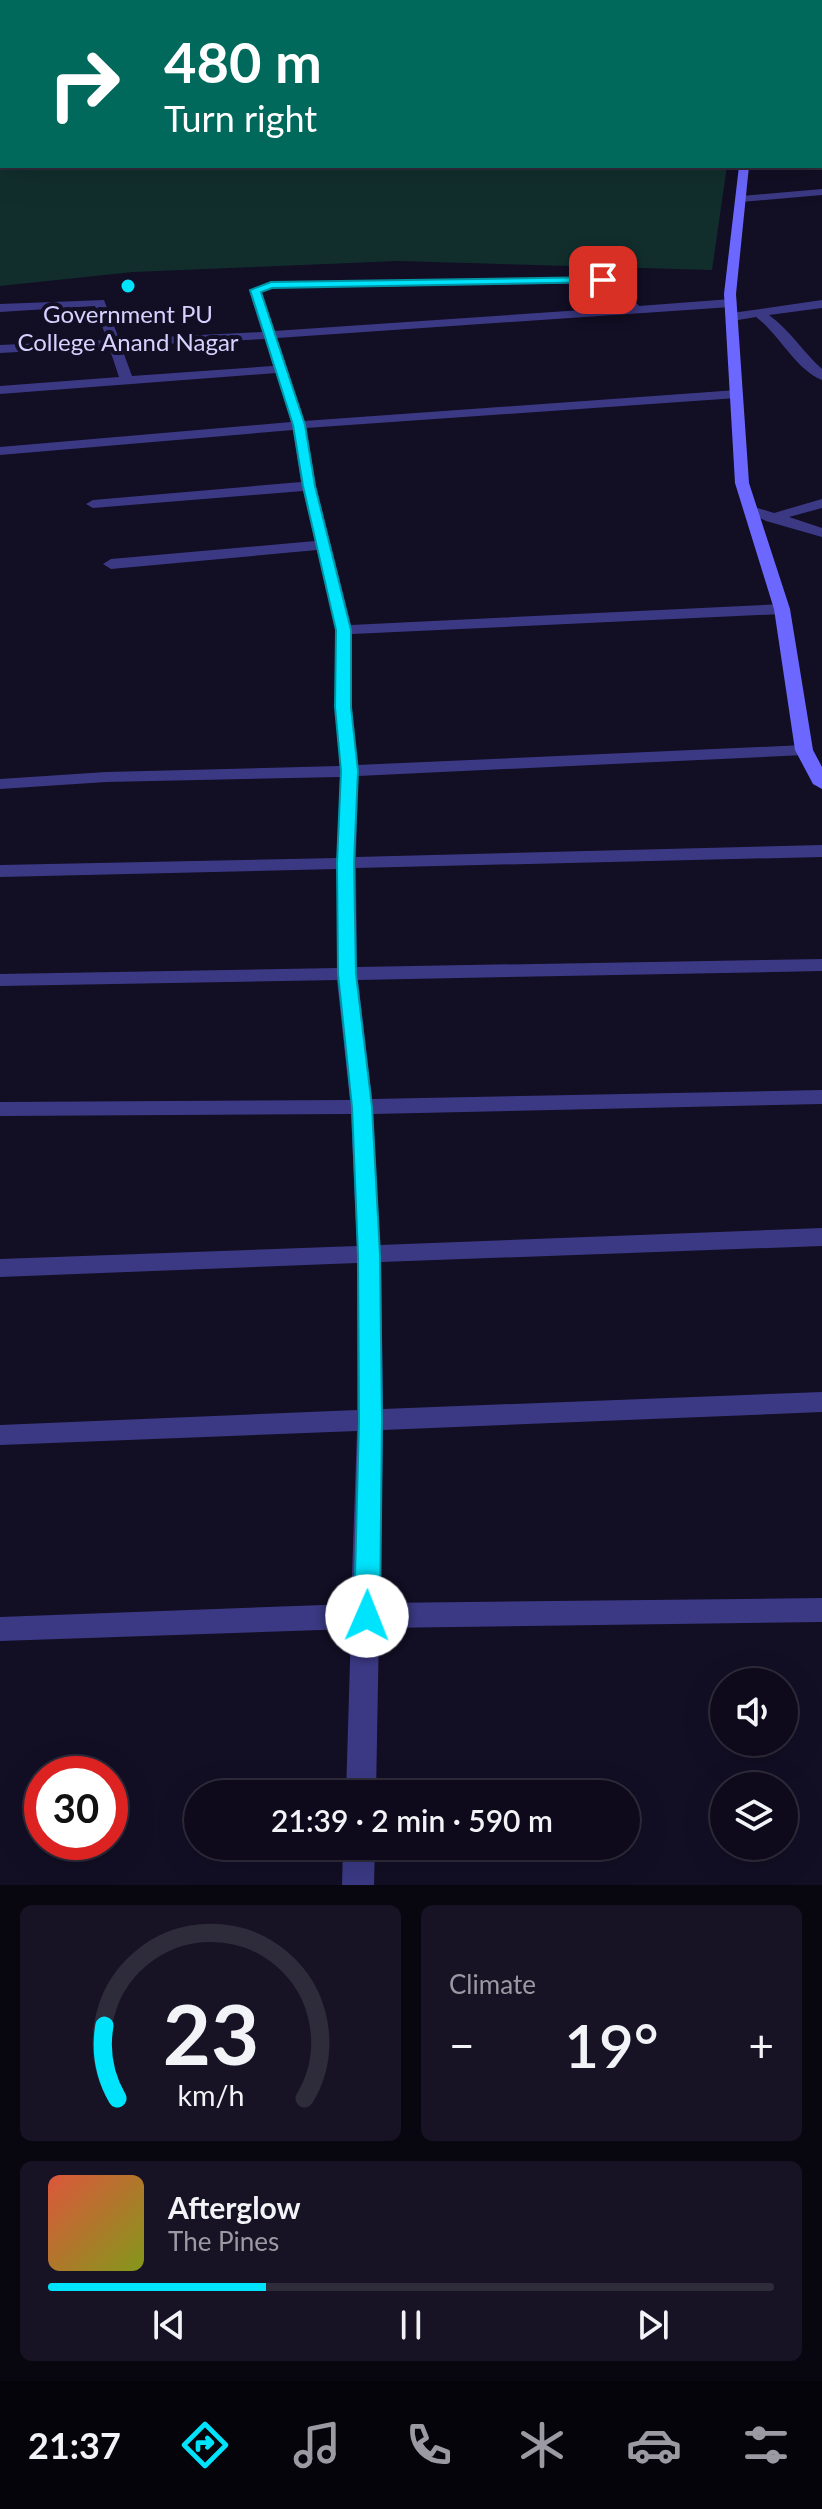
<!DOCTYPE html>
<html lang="en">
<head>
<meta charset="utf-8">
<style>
	body { margin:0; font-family:Lato,sans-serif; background:#171324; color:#f1f3f6; height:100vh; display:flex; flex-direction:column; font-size:30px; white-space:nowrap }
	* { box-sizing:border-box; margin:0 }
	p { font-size:26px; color:#9b9aa3 }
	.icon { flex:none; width:44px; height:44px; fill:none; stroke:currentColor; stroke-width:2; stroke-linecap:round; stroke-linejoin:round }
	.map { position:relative; height:1885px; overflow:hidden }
	.drawer { display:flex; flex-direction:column; gap:20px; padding:20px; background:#08060f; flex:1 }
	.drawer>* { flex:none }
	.guide { position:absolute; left:0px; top:0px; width:822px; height:168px; box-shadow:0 8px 32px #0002,0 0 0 2px #2e2b3a; background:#00695c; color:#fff; overflow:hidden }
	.tools { position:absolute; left:710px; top:1668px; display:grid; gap:16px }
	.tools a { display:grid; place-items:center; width:88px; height:88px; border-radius:50%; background:#0e0a1b; box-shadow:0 8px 32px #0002,0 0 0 2px #2e2b3a; font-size:40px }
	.speed { position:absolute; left:24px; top:1756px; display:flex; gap:16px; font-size:40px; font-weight:700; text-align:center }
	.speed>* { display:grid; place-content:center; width:104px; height:104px; border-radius:50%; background:#0e0a1b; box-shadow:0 8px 32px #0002,0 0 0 2px #2e2b3a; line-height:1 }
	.speed .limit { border:12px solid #d22; background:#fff; color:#111 }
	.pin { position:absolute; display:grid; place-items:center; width:68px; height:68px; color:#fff; margin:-34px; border-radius:16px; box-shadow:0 4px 12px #0006 }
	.me { position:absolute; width:88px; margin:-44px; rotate:1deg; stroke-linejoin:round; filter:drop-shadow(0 0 6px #0008) }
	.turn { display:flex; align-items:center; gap:28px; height:168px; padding:0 32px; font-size:36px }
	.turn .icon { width:104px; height:104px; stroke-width:2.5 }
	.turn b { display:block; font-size:56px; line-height:68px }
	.big { font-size:60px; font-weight:600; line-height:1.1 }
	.drawer .card { flex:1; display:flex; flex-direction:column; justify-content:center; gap:12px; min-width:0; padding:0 28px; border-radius:12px; background:#171324 }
	.drawer .dial { align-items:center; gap:0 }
	.dial svg { height:208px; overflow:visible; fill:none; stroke:#2e2b3a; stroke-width:7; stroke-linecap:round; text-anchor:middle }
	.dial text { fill:#f1f3f6; stroke:none }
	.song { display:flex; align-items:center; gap:24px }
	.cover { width:96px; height:96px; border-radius:12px; background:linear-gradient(135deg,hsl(10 70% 55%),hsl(70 70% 35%)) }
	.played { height:8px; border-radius:4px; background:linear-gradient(90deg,#00e3fc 30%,#2e2b3a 30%) }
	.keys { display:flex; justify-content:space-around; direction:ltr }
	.heat { display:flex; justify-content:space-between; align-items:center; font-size:44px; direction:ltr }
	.drawer .tiles { flex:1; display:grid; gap:20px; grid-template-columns:1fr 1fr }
	.card:last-child { grid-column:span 2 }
	.trip { position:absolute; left:184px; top:1780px; width:456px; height:80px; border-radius:40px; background:#0e0a1b; box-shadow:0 8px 32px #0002,0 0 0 2px #2e2b3a; font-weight:600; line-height:80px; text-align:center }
	.dock { display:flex; height:128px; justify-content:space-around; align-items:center; background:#06040b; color:#9b9aa3 }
	.dock .icon { width:56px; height:56px }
	.dock .active { color:#00e3fc }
	.dock b { font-size:36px; color:#f1f3f6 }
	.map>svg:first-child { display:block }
	.green { fill:#112e2d }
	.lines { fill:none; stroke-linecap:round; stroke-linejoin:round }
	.street { fill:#3b3984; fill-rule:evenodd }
	.secondary { fill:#6c68ff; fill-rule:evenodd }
	.route { fill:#00e3fc; stroke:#0094a4; stroke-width:2 }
	.poi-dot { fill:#00e3fc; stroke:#120e24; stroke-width:3 }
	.labels { text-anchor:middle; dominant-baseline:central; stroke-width:8; stroke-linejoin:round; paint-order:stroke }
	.far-poi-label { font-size:24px; fill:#d7d1ff; stroke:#120e24 }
</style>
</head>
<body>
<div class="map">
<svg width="822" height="1885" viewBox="0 0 822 1885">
	<rect width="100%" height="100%" fill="#120e24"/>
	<polygon class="green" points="0,0 92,2 2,2 2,166 727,166 712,270 398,261 133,272 0,286"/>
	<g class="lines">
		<g class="street">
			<polygon points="361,0 371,0 373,2 363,2"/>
			<polygon points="529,0 540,0 542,2 531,2"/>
			<polygon points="652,0 664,0 666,2 654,2"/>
			<polygon points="822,189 822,195 741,202 736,199 741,196"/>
			<path d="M603 277 617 282 639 306 731 299 737 303 731 307 277 338 304 421 737 390 743 394 737 398 306 428 316 486 351 625 782 604 790 609 782 614 352 634 351 707 357 765 804 745 813 750 804 755 358 776 356 857 822 845V857L356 868 357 967 822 959V971L358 980 372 1099 822 1090V1104L373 1114 380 1245 822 1228V1246L381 1262 383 1409 822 1392V1412L383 1430 380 1603 822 1598V1622L379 1628 376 1794H346L351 1629 0 1641V1617L351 1604 357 1431 0 1445V1425L357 1410V1263L0 1277V1259L357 1246 351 1114 0 1116V1102L350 1100 337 980 0 986V974L337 968V869L0 877V865L337 858 340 777 106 782 0 789V779L106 772 340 766 335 707 336 630 317 550 111 569 103 564 111 559 315 541 303 491 93 508 86 504 93 500 301 482 293 430 0 455V447L291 422 276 373 0 394V386L119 377 109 347 0 353V345L107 340 95 306 0 312V304L104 300 119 339 262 332 249 290 271 282ZM602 283 609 286 627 307 274 331 261 292 272 288ZM265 339 273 366 132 376 121 346Z"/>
			<path d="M822 300V308L769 315C790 330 803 352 822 369V380C795 369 780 335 756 317L732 321 726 317 732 313Z"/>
			<polygon points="822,499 822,508 789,517 822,528 822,537 766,521 744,510 751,506 774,513"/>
			<polygon points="343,1846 375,1846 374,1885 342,1885"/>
		</g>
		<g class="secondary">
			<rect x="772" y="0" width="8" height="2"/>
			<rect x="820" y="20" width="2" height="4"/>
			<polygon points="739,166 749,166 736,294 749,483 790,609 813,750 822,767 822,789 813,784 795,750 774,609 735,483 724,294"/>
		</g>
	</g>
	<polygon class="route" points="603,277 608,280 606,282 272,288 261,292 305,425 315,486 351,630 351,707 358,771 354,863 356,974 372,1107 380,1255 382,1420 380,1616 376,1624 367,1627 358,1624 354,1616 359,1420 358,1255 352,1107 338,974 337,863 341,771 335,707 336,630 303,486 293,425 250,290 271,282"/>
	<circle class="poi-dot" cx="128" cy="286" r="8"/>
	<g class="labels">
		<g class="far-poi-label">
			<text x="128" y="313">Government PU<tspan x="128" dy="28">College Anand Nagar</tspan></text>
		</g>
	</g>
</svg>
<div class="tools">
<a><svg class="icon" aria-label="sound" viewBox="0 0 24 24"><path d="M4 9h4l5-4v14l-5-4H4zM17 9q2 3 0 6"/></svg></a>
<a><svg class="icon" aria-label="layers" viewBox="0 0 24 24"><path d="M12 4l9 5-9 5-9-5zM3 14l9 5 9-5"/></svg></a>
</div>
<div class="speed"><div class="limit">30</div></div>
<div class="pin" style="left:603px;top:280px;background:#d93025"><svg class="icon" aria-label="arrive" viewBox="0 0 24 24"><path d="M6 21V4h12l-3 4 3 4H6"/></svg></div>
<svg class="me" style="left:367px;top:1616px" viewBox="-20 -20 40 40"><circle r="19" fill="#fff"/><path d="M0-13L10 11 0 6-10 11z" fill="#00e3fc"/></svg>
<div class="trip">21:39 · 2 min · 590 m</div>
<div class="guide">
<div class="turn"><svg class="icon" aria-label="right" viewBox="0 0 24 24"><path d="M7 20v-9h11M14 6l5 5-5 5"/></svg><div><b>480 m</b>Turn right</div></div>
</div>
</div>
<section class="drawer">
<div class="tiles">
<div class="card dial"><svg viewBox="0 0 100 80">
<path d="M14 69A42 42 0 1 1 86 69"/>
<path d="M14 69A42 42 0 0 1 9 41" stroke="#00e3fc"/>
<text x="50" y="56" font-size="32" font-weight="700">23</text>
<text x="50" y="72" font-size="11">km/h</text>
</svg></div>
<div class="card"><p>Climate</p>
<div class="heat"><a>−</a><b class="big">19°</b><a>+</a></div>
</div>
<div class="card">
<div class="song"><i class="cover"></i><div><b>Afterglow</b><p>The Pines</p></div></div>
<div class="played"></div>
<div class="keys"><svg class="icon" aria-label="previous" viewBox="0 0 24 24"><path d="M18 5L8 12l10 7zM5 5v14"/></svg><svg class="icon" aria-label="pause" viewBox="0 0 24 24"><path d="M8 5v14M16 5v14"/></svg><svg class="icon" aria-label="next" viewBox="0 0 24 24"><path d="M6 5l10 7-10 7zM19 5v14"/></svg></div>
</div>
</div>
</section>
<nav class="dock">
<b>21:37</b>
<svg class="icon active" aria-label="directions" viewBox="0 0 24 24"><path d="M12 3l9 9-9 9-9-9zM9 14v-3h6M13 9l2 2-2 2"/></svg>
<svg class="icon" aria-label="music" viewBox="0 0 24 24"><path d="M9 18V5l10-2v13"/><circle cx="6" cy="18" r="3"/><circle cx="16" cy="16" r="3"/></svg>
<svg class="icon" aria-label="phone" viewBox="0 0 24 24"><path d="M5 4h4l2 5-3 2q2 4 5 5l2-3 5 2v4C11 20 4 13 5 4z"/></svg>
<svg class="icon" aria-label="climate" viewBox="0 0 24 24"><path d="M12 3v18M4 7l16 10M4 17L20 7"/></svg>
<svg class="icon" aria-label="car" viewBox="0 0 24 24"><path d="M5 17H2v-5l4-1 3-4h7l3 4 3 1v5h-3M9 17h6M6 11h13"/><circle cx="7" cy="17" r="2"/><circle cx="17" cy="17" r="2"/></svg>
<svg class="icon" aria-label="filters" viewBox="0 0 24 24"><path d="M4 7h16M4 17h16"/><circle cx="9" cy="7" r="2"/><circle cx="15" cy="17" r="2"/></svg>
</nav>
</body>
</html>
